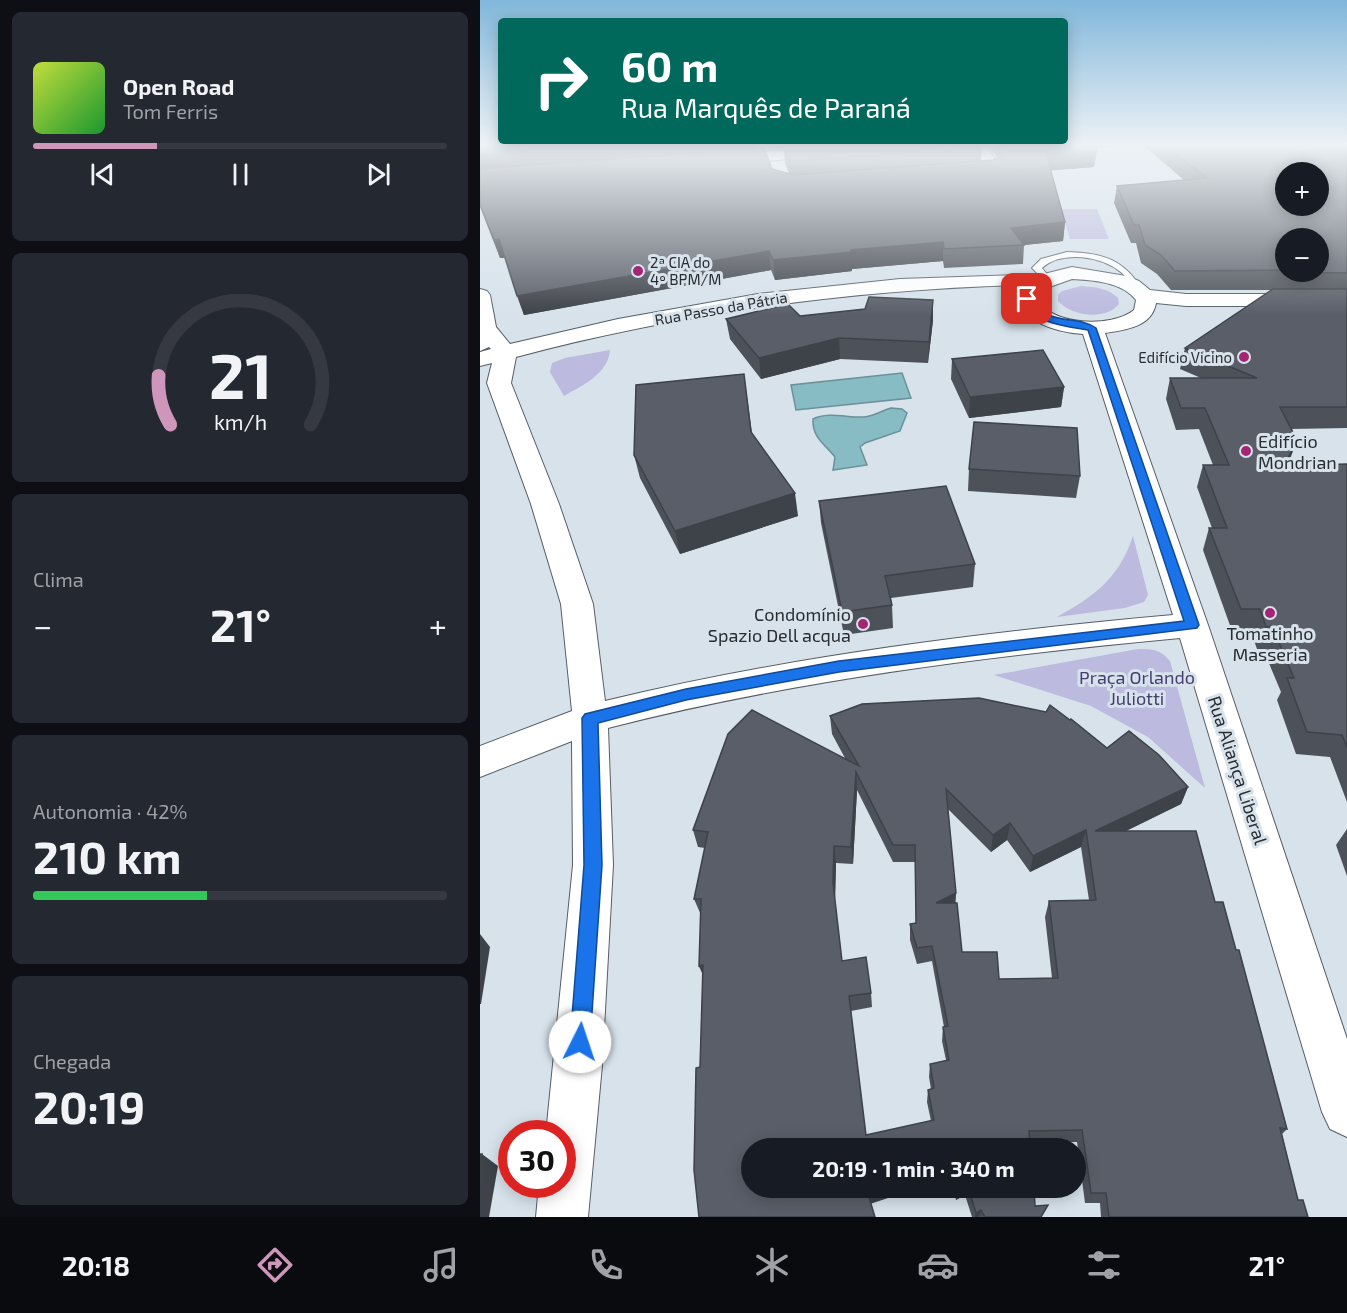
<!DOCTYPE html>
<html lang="pt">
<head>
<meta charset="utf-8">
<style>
	body { margin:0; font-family:"Exo 2",sans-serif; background:#242831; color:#f1f3f6; height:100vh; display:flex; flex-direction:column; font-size:22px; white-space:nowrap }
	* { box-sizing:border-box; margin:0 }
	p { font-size:20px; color:#9ea1a6 }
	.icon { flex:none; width:33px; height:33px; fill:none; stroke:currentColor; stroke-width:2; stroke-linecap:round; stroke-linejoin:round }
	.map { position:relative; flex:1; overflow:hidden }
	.side { display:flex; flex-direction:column; gap:12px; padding:12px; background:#0d0f14; width:480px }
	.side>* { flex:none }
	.top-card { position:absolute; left:18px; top:18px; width:570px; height:126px; border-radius:6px; box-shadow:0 3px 15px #0003; background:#00695c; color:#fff; overflow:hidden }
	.fabs { position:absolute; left:795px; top:162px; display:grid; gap:12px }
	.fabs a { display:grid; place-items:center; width:54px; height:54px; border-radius:50%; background:#171b24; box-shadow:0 3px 15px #0003; font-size:30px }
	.speed { position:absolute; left:18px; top:1120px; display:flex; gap:12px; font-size:30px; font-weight:700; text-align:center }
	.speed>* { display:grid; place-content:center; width:78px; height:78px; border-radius:50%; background:#171b24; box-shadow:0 3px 15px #0003; line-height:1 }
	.speed .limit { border:9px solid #d22; background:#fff; color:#111 }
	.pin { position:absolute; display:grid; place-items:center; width:51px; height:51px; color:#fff; margin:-26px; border-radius:12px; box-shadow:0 3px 9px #0006 }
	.me { position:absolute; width:66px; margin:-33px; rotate:4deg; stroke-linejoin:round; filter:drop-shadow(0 0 4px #0008) }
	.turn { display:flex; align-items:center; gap:21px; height:126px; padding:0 24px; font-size:27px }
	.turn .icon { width:78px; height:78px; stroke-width:2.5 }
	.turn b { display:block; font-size:42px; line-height:51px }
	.big { font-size:45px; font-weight:700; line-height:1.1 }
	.side .tile { flex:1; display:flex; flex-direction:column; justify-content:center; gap:9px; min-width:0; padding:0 21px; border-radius:9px; background:#242831 }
	.side .dial { align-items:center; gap:0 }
	.dial svg { height:156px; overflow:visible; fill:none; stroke:#363941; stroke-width:7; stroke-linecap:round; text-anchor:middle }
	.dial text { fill:#f1f3f6; stroke:none }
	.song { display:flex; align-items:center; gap:18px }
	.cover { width:72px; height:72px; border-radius:9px; background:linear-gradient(135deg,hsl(70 70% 55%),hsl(130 70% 35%)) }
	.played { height:6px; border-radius:3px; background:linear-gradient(90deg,#cf96bc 30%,#363941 30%) }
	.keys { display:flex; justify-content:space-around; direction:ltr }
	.heat { display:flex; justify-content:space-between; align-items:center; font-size:33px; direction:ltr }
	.charge { height:9px; border-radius:4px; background:linear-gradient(90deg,#34c759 42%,#363941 0) }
	.trip { position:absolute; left:261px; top:1138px; width:345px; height:60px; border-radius:30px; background:#171b24; box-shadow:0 3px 15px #0003; font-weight:700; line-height:60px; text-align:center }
	.tabs { display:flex; height:96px; justify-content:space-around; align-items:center; background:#090b0e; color:#9ea1a6 }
	.tabs .icon { width:42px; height:42px }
	.tabs .on { color:#cf96bc }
	.tabs b { font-size:27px; color:#f1f3f6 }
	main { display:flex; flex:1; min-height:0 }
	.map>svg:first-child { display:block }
	.green { fill:#bcbadf }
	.water { fill:#87bcc4; stroke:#6b9198; stroke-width:1.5 }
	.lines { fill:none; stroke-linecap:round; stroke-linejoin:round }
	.lane-casing { stroke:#555e67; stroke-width:2 }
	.street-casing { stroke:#555e67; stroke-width:2 }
	.lane { fill:#fff; fill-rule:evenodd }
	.street { fill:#fff; fill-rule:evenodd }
	.wall { fill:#4d5159; fill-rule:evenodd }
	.shaded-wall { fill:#3e4249 }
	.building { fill:#595e68; stroke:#3e4249; stroke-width:1.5; fill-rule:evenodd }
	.route { fill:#1a73e8; stroke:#114b97; stroke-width:1.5 }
	.poi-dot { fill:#a52575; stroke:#d7e2eb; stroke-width:2 }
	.labels { text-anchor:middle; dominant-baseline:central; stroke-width:6; stroke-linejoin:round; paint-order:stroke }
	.far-poi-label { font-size:15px; fill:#292d31; stroke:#d7e2eb; text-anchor:start }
	.far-street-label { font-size:15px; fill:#292d31; stroke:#d7e2eb }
	.poi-label { font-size:18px; fill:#292d31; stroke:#d7e2eb; text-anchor:start }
	.park-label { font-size:18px; fill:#443e71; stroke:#d7e2eb }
	.street-label { font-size:18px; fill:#292d31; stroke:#d7e2eb }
</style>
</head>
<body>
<main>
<section class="side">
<div class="tile">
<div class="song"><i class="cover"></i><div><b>Open Road</b><p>Tom Ferris</p></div></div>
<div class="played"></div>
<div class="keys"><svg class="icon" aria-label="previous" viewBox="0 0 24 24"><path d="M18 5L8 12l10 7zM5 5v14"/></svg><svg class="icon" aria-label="pause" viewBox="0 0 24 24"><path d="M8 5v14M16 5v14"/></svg><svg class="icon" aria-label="next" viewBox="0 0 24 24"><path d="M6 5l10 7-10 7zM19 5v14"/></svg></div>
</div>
<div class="tile dial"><svg viewBox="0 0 100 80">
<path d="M14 69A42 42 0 1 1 86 69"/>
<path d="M14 69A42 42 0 0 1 8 44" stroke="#cf96bc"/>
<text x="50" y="56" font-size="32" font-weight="700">21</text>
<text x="50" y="72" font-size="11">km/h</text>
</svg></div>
<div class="tile"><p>Clima</p>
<div class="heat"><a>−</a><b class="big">21°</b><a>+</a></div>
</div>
<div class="tile"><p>Autonomia · 42%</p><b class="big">210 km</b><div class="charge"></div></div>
<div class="tile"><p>Chegada</p><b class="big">20:19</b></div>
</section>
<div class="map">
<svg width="867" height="1217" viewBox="0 0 867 1217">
	<rect width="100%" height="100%" fill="#d7e2eb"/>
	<g class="green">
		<polygon points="581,209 617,209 629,239 590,239"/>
		<path d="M601 286C615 287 628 288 638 298L639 304C625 321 591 316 578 301V295L582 291Z"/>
		<path d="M130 350C128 374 103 385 84 396L70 372 72 363 85 358Z"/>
		<path d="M653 536 668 595 664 602 645 608 577 617C615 596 639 578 653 536Z"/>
		<path d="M658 649C672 649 680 649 690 661L725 788 668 737 611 706 514 675Z"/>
	</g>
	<g class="water">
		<polygon points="422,373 431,398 316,410 311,385"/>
		<path d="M411 408 422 409 427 413 420 431 385 443 380 447 387 465 353 470 355 457C345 444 332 438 333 419 348 411 368 418 384 417 394 416 401 411 411 408Z"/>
	</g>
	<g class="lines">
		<defs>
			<path id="lane" d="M587 252C623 253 644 259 663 291L655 293C651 287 647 278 642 273 622 256 582 250 562 268L570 278 565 281 552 268 561 259Z"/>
			<g id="street">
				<path d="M490 145H505L522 169C513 180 490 180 476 176L474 173 476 170 505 167Z"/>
				<polygon points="347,147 352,149 355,152 352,155 245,165 237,160 245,155"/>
				<path d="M592 267 646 276 659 281 670 290 706 294H867V306H706L676 303C672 327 645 330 625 333L728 625 867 1039V1137L850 1129 842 1112 700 638C508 656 315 680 128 728L133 865 122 1065 108 1217H56L59 1185H82V1134H66L93 865 92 741 0 777V746L92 711 81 604 51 504 7 383 12 363 0 366V352L11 349 9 347 0 351V289L7 291 10 295 16 327 30 344 138 319 278 294 420 279 564 274ZM592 279C613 280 642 282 656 300L654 310C632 328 570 326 556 298L561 290ZM542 285 536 298C547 324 577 332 603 334L693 615C503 632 311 656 125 701L113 604 79 504 31 383 36 357C201 313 371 290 542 285Z"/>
			</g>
		</defs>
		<use href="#lane" class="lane-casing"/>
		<use href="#street" class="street-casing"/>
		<use href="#lane" class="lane"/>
		<use href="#street" class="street"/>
	</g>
	<g class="wall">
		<path d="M0 145H275V148L292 169 309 174 305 163 304 149 298 150 292 145H500L502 147 501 161 513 160 518 158 509 145H867V428L811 429 809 462 807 466 867 464V802L850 757 816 754 797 700 801 692 783 649H777L771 632 752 631 723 550 729 528H732L717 487 723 465H733L719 429 696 430 686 399 690 378H721L700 369 705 348 792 290H691L677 274 661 263 656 243H651L634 203 637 186 704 180 663 145 614 148 617 150 614 167 571 170 585 222 583 241 544 245 543 264 464 268 463 261 372 269V271L295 280 291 270 44 315 25 258H20L0 207ZM806 238 838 272H806Z"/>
		<polygon points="320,316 453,320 448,363 360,359 281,379 250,339 246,319"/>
		<polygon points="472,359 584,387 581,407 489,418 471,379"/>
		<polygon points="264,374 272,433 318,516 200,554 160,478 154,455"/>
		<polygon points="489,469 600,476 596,498 488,491"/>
		<polygon points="339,501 495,564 493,587 411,598 412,605 413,628 364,635 341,523"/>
		<path d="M499 698 566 712 570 705 590 720 591 719 627 748 649 731 679 755 708 787 701 804 646 831H716L735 902H743L756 950H759L807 1129 802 1134 818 1200H823L828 1217H621L620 1203H605L597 1142 550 1143V1149H272V1188H438L391 1203 395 1217H219L214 1170 216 1068 220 1067 223 975 219 966 221 915 214 899 225 848 218 847 213 830 248 734 272 710 366 760 352 734 350 716 382 704ZM377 790 413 862H435L436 923 430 924V940L437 964 452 961 464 1027H463L462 1041 466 1060 450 1064 449 1077 451 1089 448 1090 447 1102 451 1121 386 1135 371 1011 392 1007 391 993 386 957 362 961 355 900 356 863 373 864ZM468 809 511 852 527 840 550 872 601 847 609 900 569 901 565 917 572 978 519 979 517 952H482L477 903H475L476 893Z"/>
		<polygon points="867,829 867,876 856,845"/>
		<polygon points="473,1188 554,1188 555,1206 562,1217 492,1217 485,1195 476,1200"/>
	</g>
	<g class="shaded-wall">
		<polygon points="135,145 275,145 275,151 0,172 0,155"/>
		<polygon points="297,145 362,145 304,146 304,149 298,150"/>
		<polygon points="617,150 614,167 565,171 566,154"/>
		<polygon points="585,222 583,241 544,245 531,228"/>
		<polygon points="19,239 25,258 20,258 14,240"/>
		<polygon points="463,242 463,261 372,269 372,271 295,280 293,260 371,250"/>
		<polygon points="289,251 291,270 44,315 37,296"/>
		<polygon points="453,300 453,320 448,363 449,342"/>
		<polygon points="359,338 360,359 281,379 279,358"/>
		<polygon points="584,387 581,407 489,418 490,397"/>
		<polygon points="817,440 809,462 796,488 804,466"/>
		<polygon points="315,493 318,516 200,554 195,531"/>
		<polygon points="376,772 377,790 373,864 371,847"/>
		<polygon points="708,787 701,804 611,848 615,831"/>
		<polygon points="530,823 527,840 511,852 513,835"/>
		<polygon points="606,830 601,847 550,872 553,856"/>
		<polygon points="354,846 356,863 355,900 353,883"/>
		<polygon points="476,893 475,910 456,903"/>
		<polygon points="0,934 10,947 1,1004 0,1004"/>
		<polygon points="223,965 226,981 219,966"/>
		<polygon points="2,1154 18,1166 9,1217 0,1217 0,1167"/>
		<polygon points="405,1188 438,1188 390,1204 388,1194"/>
		<polygon points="480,1188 486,1188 485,1195 476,1200 477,1189"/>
		<polygon points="501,1210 499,1217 495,1217 496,1213"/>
	</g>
	<g class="building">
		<polygon points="0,145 135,145 0,155"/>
		<polygon points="326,145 500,145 502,147 313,161 309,160 304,146"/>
		<polygon points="521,145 611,145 617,150 566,154 585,222 531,228 544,245 464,249 463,242 371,250 372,252 293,260 289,251 37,296 19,239 14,240 0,204 0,169 284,148 292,169 313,175 513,160 521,157 525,150"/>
		<path d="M685 145H867V273L817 272H838V238H806V270L695 271 681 255 665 245 659 225H654L637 186 727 178ZM806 172H838V206H806Z"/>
		<polygon points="793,289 867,289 867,407 800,407 817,440 804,466 867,464 867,747 862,735 827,732 807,678 814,678 792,626 786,627 780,609 761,609 729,528 747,528 723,465 749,465 725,408 701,408 690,378 777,378 705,348"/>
		<polygon points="389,297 453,300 449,342 359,338 279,358 246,319 308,304 320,316 385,309"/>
		<polygon points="563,350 584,387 490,397 472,359"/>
		<polygon points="264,374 271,432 315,493 195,531 154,455 156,385"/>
		<polygon points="494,422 597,428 600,476 489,469"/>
		<polygon points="466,486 495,564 405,576 412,605 362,612 339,501"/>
		<path d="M499 698 566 712 570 705 590 720 591 719 627 748 649 731 679 755 708 787 615 831H716L735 902H743L756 950H759L807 1129 800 1128 818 1200H823L828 1217H629L626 1193H611L602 1130 549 1131 550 1149H272V1188H405L388 1194 395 1217H219L214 1170 216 1068 220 1067 223 965 219 966 221 899H214L228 832 213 830 248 734 272 710 379 766 350 716 382 704ZM376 772 413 845H435L436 923 430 924 437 948 452 946 468 1026 463 1027 469 1060 450 1064 454 1088 448 1090 454 1120 386 1135 369 996 391 993 386 957 362 961 353 883 354 846 371 847ZM466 789 513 835 530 823 553 856 606 830 616 900 569 901 578 978 519 979 517 952H482L477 903H456L476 893Z"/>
		<polygon points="0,1154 2,1154 0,1167"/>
		<polygon points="488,1188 554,1188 555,1206 568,1205 561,1217 505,1217 501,1210 496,1213"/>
	</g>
	<linearGradient id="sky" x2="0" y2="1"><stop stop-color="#81b7da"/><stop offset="0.46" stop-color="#edf2f6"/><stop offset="1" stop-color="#edf2f6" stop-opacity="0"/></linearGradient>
	<rect width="867" height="315" fill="url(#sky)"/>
	<path class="route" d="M547 296 550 297C568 328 596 314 616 328L719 625 717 628 359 672 206 700 118 723 122 865 110 1042 107 1050 100 1053 93 1050 90 1042 104 865 102 718 105 714 206 689 359 661 704 621 608 330C584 326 554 324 542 299Z"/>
	<g class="poi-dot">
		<circle cx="158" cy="271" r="6"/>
		<circle cx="764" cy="357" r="6"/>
		<circle cx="766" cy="451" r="6"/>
		<circle cx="790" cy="613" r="6"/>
		<circle cx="383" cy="624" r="6"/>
	</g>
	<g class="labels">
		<g class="far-poi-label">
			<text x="170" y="262">2ª CIA do<tspan x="170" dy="17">4º BPM/M</tspan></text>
			<text x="752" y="357" text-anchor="end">Edifício Vicino</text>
		</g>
		<g class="far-street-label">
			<text transform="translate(241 308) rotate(-10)">Rua Passo da Pátria</text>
		</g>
		<g class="poi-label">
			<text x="778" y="441">Edifício<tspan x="778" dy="21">Mondrian</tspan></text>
			<text x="371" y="614" text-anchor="end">Condomínio<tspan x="371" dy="21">Spazio Dell acqua</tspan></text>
			<text x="790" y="633" text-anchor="middle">Tomatinho<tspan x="790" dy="21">Masseria</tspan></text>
		</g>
		<g class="park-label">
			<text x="657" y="677">Praça Orlando<tspan x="657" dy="21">Juliotti</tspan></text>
		</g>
		<g class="street-label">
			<text transform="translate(758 770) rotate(72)">Rua Aliança Liberal</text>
		</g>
	</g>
</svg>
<div class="fabs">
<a>+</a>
<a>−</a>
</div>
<div class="speed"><div class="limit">30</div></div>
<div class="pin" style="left:547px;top:299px;background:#d93025"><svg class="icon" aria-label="arrive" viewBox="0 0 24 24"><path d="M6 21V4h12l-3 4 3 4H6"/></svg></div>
<svg class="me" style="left:100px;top:1042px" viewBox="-20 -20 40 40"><circle r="19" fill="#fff"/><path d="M0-13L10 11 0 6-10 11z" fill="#1a73e8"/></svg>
<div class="trip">20:19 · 1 min · 340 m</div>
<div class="top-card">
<div class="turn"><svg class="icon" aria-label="right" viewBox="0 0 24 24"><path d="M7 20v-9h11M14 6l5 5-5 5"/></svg><div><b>60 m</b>Rua Marquês de Paraná</div></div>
</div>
</div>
</main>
<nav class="tabs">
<b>20:18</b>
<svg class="icon on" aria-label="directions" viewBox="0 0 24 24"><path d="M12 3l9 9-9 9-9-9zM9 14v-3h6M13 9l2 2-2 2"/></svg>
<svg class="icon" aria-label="music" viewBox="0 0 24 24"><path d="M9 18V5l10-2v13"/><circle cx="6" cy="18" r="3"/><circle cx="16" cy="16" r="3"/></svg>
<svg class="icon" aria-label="phone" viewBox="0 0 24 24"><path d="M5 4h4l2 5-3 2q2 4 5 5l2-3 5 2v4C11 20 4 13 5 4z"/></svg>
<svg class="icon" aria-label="climate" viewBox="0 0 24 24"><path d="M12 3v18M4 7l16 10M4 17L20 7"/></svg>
<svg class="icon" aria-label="car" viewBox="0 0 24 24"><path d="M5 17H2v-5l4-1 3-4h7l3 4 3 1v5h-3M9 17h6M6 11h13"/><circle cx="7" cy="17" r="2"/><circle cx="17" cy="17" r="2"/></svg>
<svg class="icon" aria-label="filters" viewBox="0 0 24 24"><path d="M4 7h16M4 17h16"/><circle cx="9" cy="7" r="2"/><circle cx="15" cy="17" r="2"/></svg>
<b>21°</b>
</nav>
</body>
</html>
